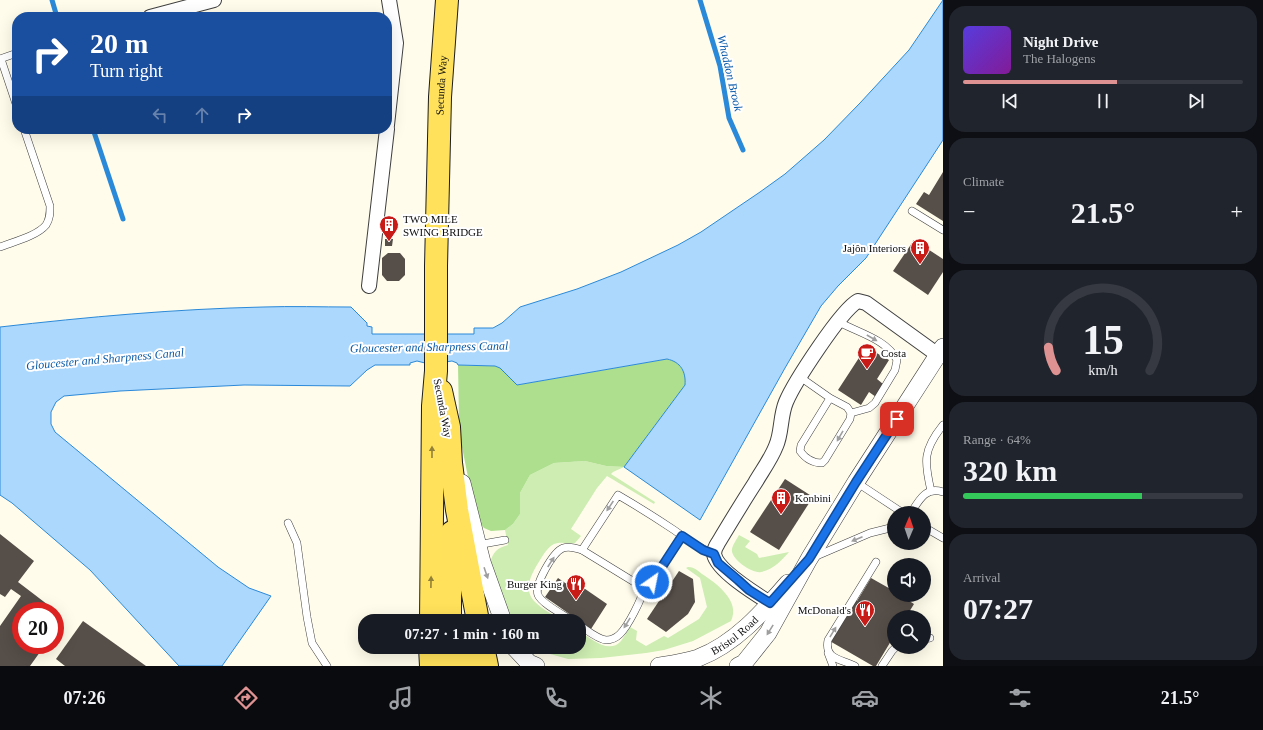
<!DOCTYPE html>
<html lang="en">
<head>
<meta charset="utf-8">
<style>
	body { margin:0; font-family:"Times New Roman",serif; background:#20242c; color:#f1f3f6; height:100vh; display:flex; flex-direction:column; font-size:15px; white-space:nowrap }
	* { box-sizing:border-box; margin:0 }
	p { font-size:13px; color:#9ea1a6 }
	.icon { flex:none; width:22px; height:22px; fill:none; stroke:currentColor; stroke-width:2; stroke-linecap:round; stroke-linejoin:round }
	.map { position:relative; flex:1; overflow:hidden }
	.panel { display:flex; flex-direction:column; gap:6px; padding:6px; background:#0d0f14; width:320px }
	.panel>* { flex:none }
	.top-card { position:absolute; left:12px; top:12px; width:380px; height:122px; border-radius:16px; box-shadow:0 4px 16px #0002; background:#1a4fa0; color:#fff; overflow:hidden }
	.needle { width:26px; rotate:2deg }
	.fabs { position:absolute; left:887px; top:506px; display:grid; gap:8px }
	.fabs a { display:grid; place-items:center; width:44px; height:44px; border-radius:50%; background:#171b24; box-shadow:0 4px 16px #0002; font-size:20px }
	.speed { position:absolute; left:12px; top:602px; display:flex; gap:8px; font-size:20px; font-weight:700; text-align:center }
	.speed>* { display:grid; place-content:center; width:52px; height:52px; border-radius:50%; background:#171b24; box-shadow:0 4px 16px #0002; line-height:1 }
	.speed .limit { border:6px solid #d22; background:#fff; color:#111 }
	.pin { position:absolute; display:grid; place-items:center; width:34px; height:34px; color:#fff; margin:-17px; border-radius:8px; box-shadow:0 2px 6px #0006 }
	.me { position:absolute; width:44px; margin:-22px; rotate:33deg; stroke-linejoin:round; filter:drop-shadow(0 0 3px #0008) }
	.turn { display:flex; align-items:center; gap:14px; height:84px; padding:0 12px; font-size:18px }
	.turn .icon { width:52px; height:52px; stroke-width:2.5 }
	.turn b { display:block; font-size:28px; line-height:34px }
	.lanes { display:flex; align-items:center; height:38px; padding:0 12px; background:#0003; justify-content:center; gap:20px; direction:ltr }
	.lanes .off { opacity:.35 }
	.big { font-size:30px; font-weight:700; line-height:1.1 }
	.panel .tile { flex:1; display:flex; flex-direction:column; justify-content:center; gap:6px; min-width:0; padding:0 14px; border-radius:16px; background:#20242c }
	.panel .dial { align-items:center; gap:0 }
	.dial svg { height:104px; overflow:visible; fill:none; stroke:#363941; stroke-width:7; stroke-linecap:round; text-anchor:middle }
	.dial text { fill:#f1f3f6; stroke:none }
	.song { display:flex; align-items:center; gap:12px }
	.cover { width:48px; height:48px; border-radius:6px; background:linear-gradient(135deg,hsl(250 70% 55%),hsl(290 70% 35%)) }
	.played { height:4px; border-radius:2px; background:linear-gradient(90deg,#df9292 55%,#363941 55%) }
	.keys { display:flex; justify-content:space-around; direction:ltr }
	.heat { display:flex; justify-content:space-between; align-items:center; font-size:22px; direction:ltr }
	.charge { height:6px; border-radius:3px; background:linear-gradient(90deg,#34c759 64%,#363941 0) }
	.trip { position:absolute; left:358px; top:614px; width:228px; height:40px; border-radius:16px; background:#171b24; box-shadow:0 4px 16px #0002; font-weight:700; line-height:40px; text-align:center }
	.tab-bar { display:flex; height:64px; justify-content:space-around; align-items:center; background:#090b0e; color:#9ea1a6 }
	.tab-bar .icon { width:28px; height:28px }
	.tab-bar .current { color:#df9292 }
	.tab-bar b { font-size:18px; color:#f1f3f6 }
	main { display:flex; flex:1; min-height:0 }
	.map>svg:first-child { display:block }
	.green { fill:#cdedb2 }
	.forest { fill:#aedf8f }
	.water { fill:#abd8fc; stroke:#2b89d9 }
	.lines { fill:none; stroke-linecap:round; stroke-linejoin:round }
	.stream { stroke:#2b89d9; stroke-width:5 }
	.building { fill:#564e48 }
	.service-casing { stroke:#3f3f3f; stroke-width:8 }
	.minor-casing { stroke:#3f3f3f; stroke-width:16 }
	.tertiary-casing { stroke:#3f3f3f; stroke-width:18 }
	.primary-casing { stroke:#1d1d1d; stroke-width:24 }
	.service { stroke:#fff; stroke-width:7 }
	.minor { stroke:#fff; stroke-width:14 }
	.tertiary { stroke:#fff; stroke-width:17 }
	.primary { stroke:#ffe15b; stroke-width:22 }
	.oneway { fill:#9e9e9e }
	.oneway2 { fill:#928137 }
	.route-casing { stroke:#114b97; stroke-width:10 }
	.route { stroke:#1a73e8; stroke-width:7 }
	.labels { text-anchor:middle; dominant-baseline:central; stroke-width:4; stroke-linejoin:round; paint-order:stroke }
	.street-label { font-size:11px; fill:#0c0c0c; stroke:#fff }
	.poi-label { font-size:11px; fill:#0c0c0c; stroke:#fff; text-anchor:start }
	.water-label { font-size:12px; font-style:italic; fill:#0b5aa8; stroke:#fff }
</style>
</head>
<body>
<main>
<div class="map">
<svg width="943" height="666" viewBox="0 0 943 666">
	<rect width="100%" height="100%" fill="#fffceb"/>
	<g class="green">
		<path d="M585 461 606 466 624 467 613 472 611 474 655 502 654 504 607 476 597 488 571 529 581 536 575 543C568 544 561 541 554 544 547 548 544 554 540 560 532 573 522 589 535 602 543 610 554 615 563 621H510L490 563C493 552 497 548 508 545L505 530 513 524 520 514V493L530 475 554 463Z"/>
		<path d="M739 535 750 541 745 547 757 554 759 558 789 552C782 560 773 570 761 572 753 574 730 559 732 549 733 544 737 539 739 535Z"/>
		<path d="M688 567C694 567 697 570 702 574 716 583 741 601 731 621L693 641 664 650 646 653 601 658 568 659 550 654 539 647H579V631C590 638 609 655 621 641 624 637 627 632 630 627L637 631 636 640 646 646 664 636 668 638 699 619 707 607 700 578 686 568Z"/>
	</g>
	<path class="forest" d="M667 359C681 362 686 372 685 385L624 467 606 466 585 461 554 463 530 475 520 493V514L513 524 505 530 491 531 484 528 479 522 475 512 461 442 459 419 458 365 495 366 500 368 517 385Z"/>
	<path class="water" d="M943 0V140L866 258 838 286 821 306 785 368 700 520 624 467 685 385C686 372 681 362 667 359L517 385 500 368 495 366 458 365 457 363 452 361 439 363 429 364 417 361 410 363V365H375L367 370 350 386 244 385 120 391 64 396 56 402 51 412V424L55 432 218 567 249 588 271 596 222 666H179L90 570 12 503 0 495V327C87 317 175 309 263 307 292 306 321 307 351 307L367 323V326L372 327V334H474V328H493L502 323 520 307 577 289 621 272 678 245 701 232 760 192 785 174 824 140 860 103 909 50Z"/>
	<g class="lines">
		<g class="stream">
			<polyline points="52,0 57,17"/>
			<polyline points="700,0 720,66 729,118 743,150"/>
			<polyline points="93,129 123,219"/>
		</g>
	</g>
	<g class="building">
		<polygon points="943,172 943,221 916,204 924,192 929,195"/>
		<polygon points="385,239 393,239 392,246 385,246"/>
		<polygon points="914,240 943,259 943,272 928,295 893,271"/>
		<polygon points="388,253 400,253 405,259 405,275 399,281 387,281 382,275 382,258"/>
		<polygon points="866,347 889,360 877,379 883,384 876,397 869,392 861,405 838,390"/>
		<polygon points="785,479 813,497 779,550 750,532"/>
		<polygon points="0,534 34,561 18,582 56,611 21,611 21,645 45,645 30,666 0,666 0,626 21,596 11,589 5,597 0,594"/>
		<polygon points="679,571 693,579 695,602 688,614 666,632 647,619"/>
		<polygon points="558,578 571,587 575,582 607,604 591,629 545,597"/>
		<polygon points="871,578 894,591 894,595 900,595 914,604 906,617 894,617 894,636 876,666 873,666 828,640 853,598 857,601"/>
		<polygon points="83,621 146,666 65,666 56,659"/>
	</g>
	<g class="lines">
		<defs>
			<g id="service">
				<polyline points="0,59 17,53"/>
				<polyline points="1,59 17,107"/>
				<polyline points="912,211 943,230"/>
				<path d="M0 247C13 242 37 236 46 225 50 219 50 213 50 206L24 129"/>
				<path d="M837 321C856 332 887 339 897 360L895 370 875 403 869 408 851 413"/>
				<path d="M800 377 830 398 847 407 851 413 850 419 825 460 822 463C813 463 805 458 800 451L801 445 830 398"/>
				<polyline points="856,482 903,513"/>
				<path d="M931 491C924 461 923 450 943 425"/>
				<path d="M911 513C919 500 926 486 943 492"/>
				<polyline points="288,523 297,543 307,617 312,643 327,666"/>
				<polyline points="924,527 943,538"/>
				<path d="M682 536 652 582 644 588 582 550 618 495C637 506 656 518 674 530 687 539 698 548 714 554"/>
				<polyline points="477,545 505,540"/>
				<polyline points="814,557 870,533 894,527"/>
				<path d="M573 621C564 615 542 604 538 595 534 585 553 552 563 548 569 546 576 548 582 550"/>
				<path d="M579 625C587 630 597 639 606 640 611 640 616 638 620 634 628 626 642 599 644 588"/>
				<polyline points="924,639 930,638"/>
				<polyline points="828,653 833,666"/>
				<path d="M855 666C842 659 824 660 828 640L876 562"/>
				<polyline points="882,666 892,651 896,647"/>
			</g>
			<g id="minor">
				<polyline points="150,17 214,0"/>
				<polyline points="387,125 396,43 389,0"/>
				<polyline points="369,286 387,129"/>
				<path d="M778 608C764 599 717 572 714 554 714 551 716 546 718 543 730 523 742 503 755 483 762 471 771 459 776 446 782 433 780 416 786 402 794 383 841 310 858 301L866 303 938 355"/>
			</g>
			<g id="tertiary">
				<polyline points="462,483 482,562 503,621"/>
				<polyline points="514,647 529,663 536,666"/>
				<path id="s1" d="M659 666C672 664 686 662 698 658 735 644 763 612 788 583"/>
				<polyline points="738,666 744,663 768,633 809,559 856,482 943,347"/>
			</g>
			<g id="primary">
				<polyline points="441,391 449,427 451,463 457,510 478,621"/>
				<path id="s2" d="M431 621 433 406 436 371V266L440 97 447 0"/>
				<polyline points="450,621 450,599 452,532"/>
				<polyline points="430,647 431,666"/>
				<polyline points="451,647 451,666"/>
				<polyline points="469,647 471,666"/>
				<polyline points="483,647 487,666"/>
			</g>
		</defs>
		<use href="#service" class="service-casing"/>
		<use href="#minor" class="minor-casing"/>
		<use href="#tertiary" class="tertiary-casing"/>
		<use href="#primary" class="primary-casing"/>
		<use href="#service" class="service"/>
		<use href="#minor" class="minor"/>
		<use href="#tertiary" class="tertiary"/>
		<use href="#primary" class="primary"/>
	</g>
	<defs><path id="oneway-solid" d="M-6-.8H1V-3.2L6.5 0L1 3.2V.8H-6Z"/></defs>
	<g class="oneway">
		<use href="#oneway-solid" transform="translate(872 338) rotate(30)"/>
		<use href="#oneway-solid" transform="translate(840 436) rotate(120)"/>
		<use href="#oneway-solid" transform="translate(610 506) rotate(124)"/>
		<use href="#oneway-solid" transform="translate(857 539) rotate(157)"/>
		<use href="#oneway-solid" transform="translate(551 562) rotate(-57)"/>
		<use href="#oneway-solid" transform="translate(486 573) rotate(71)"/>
		<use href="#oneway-solid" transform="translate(627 623) rotate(122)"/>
		<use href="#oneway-solid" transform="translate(770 630) rotate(122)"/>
		<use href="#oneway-solid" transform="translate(833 632) rotate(-59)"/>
	</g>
	<g class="oneway2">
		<use href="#oneway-solid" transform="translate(432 452) rotate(-90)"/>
		<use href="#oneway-solid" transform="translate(431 582) rotate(-89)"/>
	</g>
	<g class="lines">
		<defs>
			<polyline id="route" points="652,582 682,536 703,550 714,554 718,563 738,580 749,590 770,603 809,559 856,482 897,419"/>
		</defs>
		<use href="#route" class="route-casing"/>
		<use href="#route" class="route"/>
	</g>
	<defs>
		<symbol id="building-pin" viewBox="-11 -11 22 30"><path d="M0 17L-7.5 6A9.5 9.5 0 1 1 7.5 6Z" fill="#c81b18" stroke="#fff"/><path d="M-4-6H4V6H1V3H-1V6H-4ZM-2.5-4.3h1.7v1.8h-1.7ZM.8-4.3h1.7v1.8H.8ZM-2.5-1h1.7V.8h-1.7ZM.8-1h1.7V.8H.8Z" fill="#fff"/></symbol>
		<symbol id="cafe-pin" viewBox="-11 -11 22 30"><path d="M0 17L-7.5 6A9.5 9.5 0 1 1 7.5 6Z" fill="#c81b18" stroke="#fff"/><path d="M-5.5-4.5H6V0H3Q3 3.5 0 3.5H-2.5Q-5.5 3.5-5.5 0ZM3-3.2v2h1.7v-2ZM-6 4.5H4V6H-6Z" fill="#fff"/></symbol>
		<symbol id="restaurant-pin" viewBox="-11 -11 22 30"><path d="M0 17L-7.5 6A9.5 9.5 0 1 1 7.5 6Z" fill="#c81b18" stroke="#fff"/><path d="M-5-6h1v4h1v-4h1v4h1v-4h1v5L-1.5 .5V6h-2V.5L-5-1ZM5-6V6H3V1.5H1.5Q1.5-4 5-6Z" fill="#fff"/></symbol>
	</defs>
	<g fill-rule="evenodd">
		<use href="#building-pin" x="378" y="214" width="22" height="30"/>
		<use href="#building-pin" x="909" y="237" width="22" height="30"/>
		<use href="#cafe-pin" x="856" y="342" width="22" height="30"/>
		<use href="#building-pin" x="770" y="487" width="22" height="30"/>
		<use href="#restaurant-pin" x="565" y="573" width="22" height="30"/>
		<use href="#restaurant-pin" x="854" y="599" width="22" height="30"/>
	</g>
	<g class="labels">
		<g class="street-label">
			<text stroke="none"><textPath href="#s2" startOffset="536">Secunda Way</textPath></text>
			<text transform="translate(443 408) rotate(79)">Secunda Way</text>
			<text stroke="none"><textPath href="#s1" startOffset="83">Bristol Road</textPath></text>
		</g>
		<g class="poi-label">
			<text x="403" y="219">TWO MILE<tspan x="403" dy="13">SWING BRIDGE</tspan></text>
			<text x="906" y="248" text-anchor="end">Jajôn Interiors</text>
			<text x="881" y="353">Costa</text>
			<text x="795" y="498">Konbini</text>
			<text x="562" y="584" text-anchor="end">Burger King</text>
			<text x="851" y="610" text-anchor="end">McDonald's</text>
		</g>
		<g class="water-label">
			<text transform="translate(730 73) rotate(77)">Whaddon Brook</text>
			<text transform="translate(429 347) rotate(-1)">Gloucester and Sharpness Canal</text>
			<text transform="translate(105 359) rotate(-5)">Gloucester and Sharpness Canal</text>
		</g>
	</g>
</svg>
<div class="fabs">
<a><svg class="needle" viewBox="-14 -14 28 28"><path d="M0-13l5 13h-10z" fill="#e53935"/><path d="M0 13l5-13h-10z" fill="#9ea1a6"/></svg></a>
<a><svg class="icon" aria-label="sound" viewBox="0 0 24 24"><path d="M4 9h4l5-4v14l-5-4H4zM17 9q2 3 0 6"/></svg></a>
<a><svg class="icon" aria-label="search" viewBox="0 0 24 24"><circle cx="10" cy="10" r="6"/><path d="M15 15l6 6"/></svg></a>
</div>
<div class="speed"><div class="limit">20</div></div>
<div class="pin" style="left:897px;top:419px;background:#d93025"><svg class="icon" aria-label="arrive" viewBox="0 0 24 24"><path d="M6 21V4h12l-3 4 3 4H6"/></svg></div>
<svg class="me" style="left:652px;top:582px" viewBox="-20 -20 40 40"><circle r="17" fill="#1a73e8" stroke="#fff" stroke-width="3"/><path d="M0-11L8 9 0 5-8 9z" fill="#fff"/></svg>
<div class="trip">07:27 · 1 min · 160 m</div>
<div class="top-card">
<div class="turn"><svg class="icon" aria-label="right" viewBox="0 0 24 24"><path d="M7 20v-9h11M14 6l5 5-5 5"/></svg><div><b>20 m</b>Turn right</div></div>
<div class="lanes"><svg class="icon off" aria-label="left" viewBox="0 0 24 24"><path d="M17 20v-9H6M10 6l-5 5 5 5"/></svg><svg class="icon off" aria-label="ahead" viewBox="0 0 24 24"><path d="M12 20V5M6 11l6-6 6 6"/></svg><svg class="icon" aria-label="right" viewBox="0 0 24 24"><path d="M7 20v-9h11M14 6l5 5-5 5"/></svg></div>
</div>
</div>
<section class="panel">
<div class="tile">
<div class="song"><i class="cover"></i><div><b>Night Drive</b><p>The Halogens</p></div></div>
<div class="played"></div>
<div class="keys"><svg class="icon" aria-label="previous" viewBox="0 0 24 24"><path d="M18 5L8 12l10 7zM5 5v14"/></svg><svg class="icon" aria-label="pause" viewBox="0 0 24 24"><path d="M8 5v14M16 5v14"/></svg><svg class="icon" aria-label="next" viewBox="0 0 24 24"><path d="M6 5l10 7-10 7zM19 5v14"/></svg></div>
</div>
<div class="tile"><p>Climate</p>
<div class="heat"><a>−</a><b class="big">21.5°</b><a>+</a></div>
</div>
<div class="tile dial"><svg viewBox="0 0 100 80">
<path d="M14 69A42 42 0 1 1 86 69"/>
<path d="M14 69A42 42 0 0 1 8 51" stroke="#df9292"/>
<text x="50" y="56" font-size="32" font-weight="700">15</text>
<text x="50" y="72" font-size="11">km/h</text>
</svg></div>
<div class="tile"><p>Range · 64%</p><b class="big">320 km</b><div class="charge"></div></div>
<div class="tile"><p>Arrival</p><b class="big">07:27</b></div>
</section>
</main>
<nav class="tab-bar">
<b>07:26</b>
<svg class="icon current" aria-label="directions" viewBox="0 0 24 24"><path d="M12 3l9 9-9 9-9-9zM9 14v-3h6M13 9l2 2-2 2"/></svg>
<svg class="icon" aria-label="music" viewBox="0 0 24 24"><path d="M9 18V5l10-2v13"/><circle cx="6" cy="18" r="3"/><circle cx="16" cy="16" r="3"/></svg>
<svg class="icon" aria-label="phone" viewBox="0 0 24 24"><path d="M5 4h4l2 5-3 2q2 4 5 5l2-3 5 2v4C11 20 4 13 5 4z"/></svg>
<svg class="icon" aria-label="climate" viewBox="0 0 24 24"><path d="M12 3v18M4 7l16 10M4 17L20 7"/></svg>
<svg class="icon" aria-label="car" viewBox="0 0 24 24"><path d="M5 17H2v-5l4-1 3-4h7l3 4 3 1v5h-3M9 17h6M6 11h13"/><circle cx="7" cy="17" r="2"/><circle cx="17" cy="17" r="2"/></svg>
<svg class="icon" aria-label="filters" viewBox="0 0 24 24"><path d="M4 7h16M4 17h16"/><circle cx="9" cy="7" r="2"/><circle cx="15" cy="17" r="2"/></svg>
<b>21.5°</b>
</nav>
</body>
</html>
